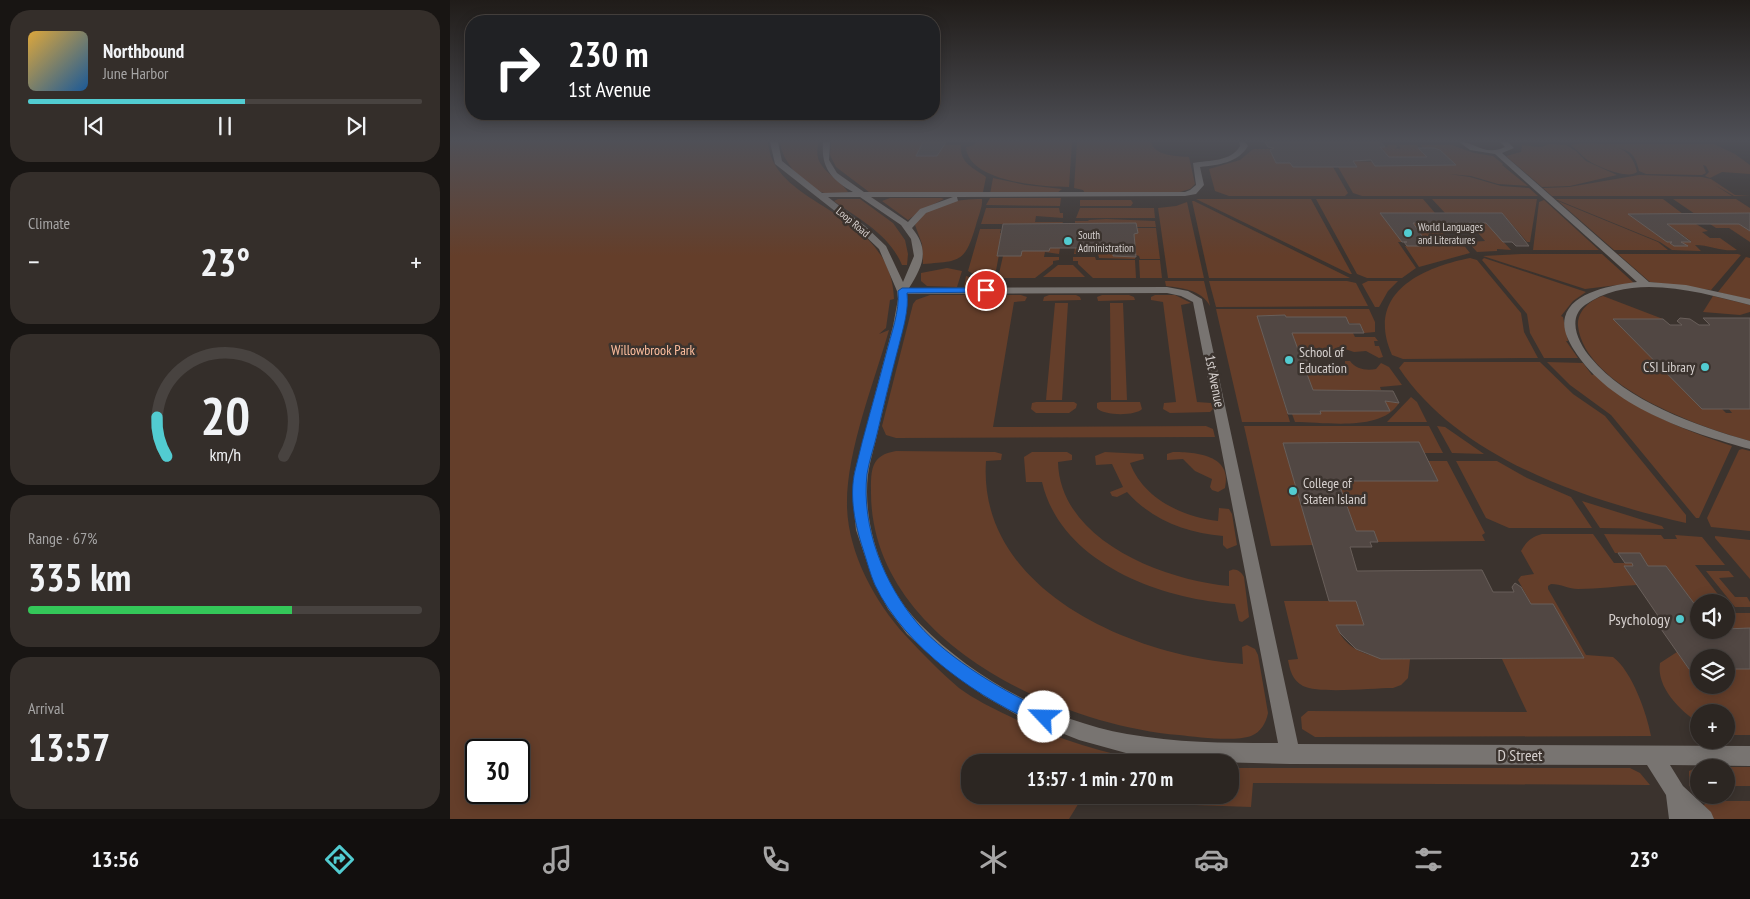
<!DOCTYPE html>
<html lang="en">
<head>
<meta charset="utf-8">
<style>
	body { margin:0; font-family:"PT Sans Narrow",sans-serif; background:#342e2a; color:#f1f3f6; height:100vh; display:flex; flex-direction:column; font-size:19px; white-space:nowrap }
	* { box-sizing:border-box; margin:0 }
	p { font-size:16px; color:#a6a5a5 }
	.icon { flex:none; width:28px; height:28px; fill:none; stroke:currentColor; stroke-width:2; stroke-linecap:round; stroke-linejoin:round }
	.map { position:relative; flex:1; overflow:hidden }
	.details { display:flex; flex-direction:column; gap:10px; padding:10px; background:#181513; width:450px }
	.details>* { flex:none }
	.hud { position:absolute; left:15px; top:15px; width:475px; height:105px; border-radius:20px; box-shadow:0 2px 12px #0003,0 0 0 1px #484340; background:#202124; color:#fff; overflow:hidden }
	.buttons { position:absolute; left:1240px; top:594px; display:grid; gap:10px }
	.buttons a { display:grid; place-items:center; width:45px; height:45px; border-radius:50%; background:#2c2622; box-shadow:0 2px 12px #0003,0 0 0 1px #484340; font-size:25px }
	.speed { position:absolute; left:15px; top:739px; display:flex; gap:10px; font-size:25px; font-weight:700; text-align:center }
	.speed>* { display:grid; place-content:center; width:65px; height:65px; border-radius:50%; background:#2c2622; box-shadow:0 2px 12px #0003,0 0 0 1px #484340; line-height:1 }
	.speed .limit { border:2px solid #111; border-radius:8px; background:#fff; color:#111 }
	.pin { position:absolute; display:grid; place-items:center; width:42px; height:42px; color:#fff; margin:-21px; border:2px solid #fff; border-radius:50%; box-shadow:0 1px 5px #0007 }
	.me { position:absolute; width:55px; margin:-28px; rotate:294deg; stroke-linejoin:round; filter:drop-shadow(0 0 4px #0008) }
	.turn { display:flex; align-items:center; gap:18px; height:105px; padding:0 20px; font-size:22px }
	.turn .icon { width:65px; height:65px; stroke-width:2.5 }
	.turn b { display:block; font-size:35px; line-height:42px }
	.big { font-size:38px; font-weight:800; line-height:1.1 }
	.details .widget { flex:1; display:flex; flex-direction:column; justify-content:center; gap:8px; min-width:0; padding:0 18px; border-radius:20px; background:#342e2a }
	.details .dial { align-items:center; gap:0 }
	.dial svg { height:130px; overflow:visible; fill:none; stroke:#484340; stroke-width:7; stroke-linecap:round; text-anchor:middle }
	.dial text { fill:#f1f3f6; stroke:none }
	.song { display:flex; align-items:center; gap:15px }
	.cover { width:60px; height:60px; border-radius:8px; background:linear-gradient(135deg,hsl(40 70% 55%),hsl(210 70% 35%)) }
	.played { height:5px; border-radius:2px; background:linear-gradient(90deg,#52ccd1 55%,#484340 55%) }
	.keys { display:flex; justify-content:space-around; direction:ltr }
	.heat { display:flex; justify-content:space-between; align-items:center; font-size:28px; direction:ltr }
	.charge { height:8px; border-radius:4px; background:linear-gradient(90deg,#34c759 67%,#484340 0) }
	.trip { position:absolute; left:511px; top:754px; width:278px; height:50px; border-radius:20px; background:#2c2622; box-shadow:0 2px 12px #0003,0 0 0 1px #484340; font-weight:800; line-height:50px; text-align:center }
	.menu { display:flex; height:80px; justify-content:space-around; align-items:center; background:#120f0e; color:#a6a5a5 }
	.menu .icon { width:35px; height:35px }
	.menu .active { color:#52ccd1 }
	.menu b { font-size:22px; color:#f1f3f6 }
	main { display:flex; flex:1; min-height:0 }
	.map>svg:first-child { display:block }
	.green { fill:#643e2a; fill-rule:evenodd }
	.building { fill:#514743; stroke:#695f5a }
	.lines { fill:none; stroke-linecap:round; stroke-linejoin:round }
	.minor { fill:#787471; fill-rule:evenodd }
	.route { fill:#1a73e8; stroke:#114b97 }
	.poi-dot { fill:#52ccd1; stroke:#3b332e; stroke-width:2 }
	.labels { text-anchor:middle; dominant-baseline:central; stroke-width:5; stroke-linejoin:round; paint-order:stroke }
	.far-street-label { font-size:11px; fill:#d6d0ce; stroke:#3b332e }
	.far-poi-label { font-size:11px; fill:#d6d0ce; stroke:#3b332e; text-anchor:start }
	.park-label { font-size:14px; fill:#febe9e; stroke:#3b332e }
	.poi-label { font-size:14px; fill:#d6d0ce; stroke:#3b332e; text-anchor:start }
	.street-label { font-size:14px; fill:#d6d0ce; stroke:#3b332e }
	.near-poi-label { font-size:16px; fill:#d6d0ce; stroke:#3b332e; text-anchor:end }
	.near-street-label { font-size:16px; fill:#d6d0ce; stroke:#3b332e }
</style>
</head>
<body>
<main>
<section class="details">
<div class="widget">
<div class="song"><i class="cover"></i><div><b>Northbound</b><p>June Harbor</p></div></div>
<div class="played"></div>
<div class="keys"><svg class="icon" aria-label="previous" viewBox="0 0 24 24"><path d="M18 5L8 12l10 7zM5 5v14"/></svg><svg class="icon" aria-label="pause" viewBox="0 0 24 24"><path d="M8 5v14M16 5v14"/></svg><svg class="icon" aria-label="next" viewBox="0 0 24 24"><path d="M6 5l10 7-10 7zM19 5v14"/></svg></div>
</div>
<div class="widget"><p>Climate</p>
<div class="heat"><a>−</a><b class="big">23°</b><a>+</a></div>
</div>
<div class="widget dial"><svg viewBox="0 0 100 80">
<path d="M14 69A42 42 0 1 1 86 69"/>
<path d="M14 69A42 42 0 0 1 8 45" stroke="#52ccd1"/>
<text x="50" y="56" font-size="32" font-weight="700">20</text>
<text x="50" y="72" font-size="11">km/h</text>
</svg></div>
<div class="widget"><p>Range · 67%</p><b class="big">335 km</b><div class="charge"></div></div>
<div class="widget"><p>Arrival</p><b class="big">13:57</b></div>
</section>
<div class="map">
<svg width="1300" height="819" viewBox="0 0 1300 819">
	<rect width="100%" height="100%" fill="#3b332e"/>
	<g class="green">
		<path d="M0 142H318C323 209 441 208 444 299L440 300 436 328 429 334 439 330C424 383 396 452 397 506 398 553 425 602 455 635 472 653 490 672 509 688 524 699 542 708 559 716 605 738 651 753 702 762H520V795H780V768H1180L1190 773 1200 785 803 783 801 807 630 801 619 819H0ZM26 750H69V792H26Z"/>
		<path d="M330 142H369C360 168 387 175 398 192 391 194 378 195 371 192 353 184 332 162 330 142Z"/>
		<path d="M381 142H473L466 156 495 145H511C509 163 524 168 536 177L533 192H419L386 167 380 155Z"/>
		<path d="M526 142H622L619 187C593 187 518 182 516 147L524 145Z"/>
		<path d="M627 142H701C704 156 727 156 739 157L745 184 740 189 730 192 635 193 633 190 624 188Z"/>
		<path d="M1124 144C1152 144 1180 140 1187 172 1178 180 1145 166 1136 159 1130 154 1128 150 1121 146Z"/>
		<path d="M1155 144H1264L1285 154 1300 165V174L1272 172 1260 178 1255 176 1259 172 1256 166 1253 165 1256 173 1252 175 1196 174 1189 171C1184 147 1175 151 1155 144Z"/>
		<polygon points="937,145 946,145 948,147 945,148 948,149 951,148 948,145 967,145 977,157 939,157 930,147 938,147"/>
		<polygon points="970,145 1002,145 1024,153 1043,156 1053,164 1052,165 1078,186 1048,184 1021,176 999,174 1020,177 1051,186 1079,188 1088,196 912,196 903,193 888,167 907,167 903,161 1005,165 990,150 973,148"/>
		<polygon points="1072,145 1091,147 1100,144 1116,145 1126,151 1136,161 1167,175 1120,186 1092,187 1056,156 1071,152"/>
		<polygon points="803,149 822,149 820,150 826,163 840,163 843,167 883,167 898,193 895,196 779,196 765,191 759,169 790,160"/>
		<polygon points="1189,175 1252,177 1261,179 1285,195 1300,196 1284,196 1265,185 1282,196 1102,196 1093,188 1119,187"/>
		<polygon points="543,178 576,185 612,189 606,194 540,194"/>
		<polygon points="440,198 491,198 494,199 472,210 458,220 432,201"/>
		<polygon points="540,198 611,198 610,206 536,205"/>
		<path d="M388 199H410L443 223 455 240 458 254 457 265H452C439 234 410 220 384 201Z"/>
		<path d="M532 199C533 206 528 217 526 225 515 263 510 261 473 264L472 244 465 225C476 203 509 199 532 199Z"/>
		<polygon points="746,199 861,199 902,274 900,274"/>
		<polygon points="866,199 973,199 985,213 931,214 952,242 948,242 966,268 952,278 917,278 907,274"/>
		<polygon points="982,199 1087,199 1080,242 1077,242 1052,213 995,213"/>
		<path d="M1105 199H1213L1233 214H1179L1217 242H1222L1220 243 1224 246H1237L1231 242 1241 241 1217 224H1246L1258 231 1252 232 1260 238H1270L1287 250C1272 252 1260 245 1245 245L1251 251 1222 250 1210 242Z"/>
		<polygon points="1223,199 1286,199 1300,208 1300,214 1245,214"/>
		<polygon points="630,200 681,200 683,203 681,206 630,206"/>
		<polygon points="1094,200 1149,250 1083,250 1089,202"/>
		<polygon points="742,201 744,201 900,278 759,278"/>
		<polygon points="1108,201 1208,242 1218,250 1164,250"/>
		<polygon points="737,202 754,278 718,278 708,208 726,206"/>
		<polygon points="536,208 609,208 610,213 613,213 613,218 586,216 585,222 613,222 612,224 531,224"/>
		<polygon points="630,208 704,208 705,218 626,218"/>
		<polygon points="656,219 705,221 706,227 687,227 686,223 625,224 625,221 638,221 639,220"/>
		<polygon points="963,223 992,223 998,231 992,232 997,238 1008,238 1020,253 969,267 955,246 970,246 966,242 976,242"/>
		<polygon points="1006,223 1036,223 1061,250 1047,249 1047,251 1027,252 1018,242 1035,241 1023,227 1009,227"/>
		<polygon points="1260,224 1289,224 1300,231 1300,242 1279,228 1266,228"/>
		<polygon points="687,228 706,228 710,259 690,259 689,256 686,255 684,234 687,233"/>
		<polygon points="530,229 551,229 550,233 553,233 545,276 542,278 527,276 518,271"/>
		<polygon points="600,248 610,248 609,254 595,252 594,257 609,257 609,260 603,261 603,264 585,278 548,278 553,256 571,256 572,251 599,251"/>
		<polygon points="625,248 636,248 636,251 663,251 663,256 685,257 685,259 649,258 648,254 624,254"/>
		<polygon points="1071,254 1152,254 1184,283 1135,289 1033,256"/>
		<polygon points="1168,254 1288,254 1291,255 1261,290 1200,282"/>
		<polygon points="623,257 645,257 646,260 685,260 686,278 643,278 628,264 628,261 623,261"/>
		<polygon points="1296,257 1300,258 1300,300 1268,292"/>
		<path d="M1020 258 1027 260 1071 313 1074 332 1088 358 953 359 942 355C915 294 970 268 1020 258Z"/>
		<polygon points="1034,258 1136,292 1123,301 1111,316 1113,317 1118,341 1116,341 1128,358 1094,358 1080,333 1077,314 1032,260"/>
		<polygon points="689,260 710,260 712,278 690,278"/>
		<polygon points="608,265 623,265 635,277 593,277"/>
		<polygon points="497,268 512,271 507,287 477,286 471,281 471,273"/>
		<polygon points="516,276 530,280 550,281 549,285 514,287"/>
		<path d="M715 281H754L760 306C752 290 732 288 716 286Z"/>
		<polygon points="759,281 897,281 906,283 918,306 766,307"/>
		<polygon points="918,281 948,281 938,291 929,307 925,307 912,284"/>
		<polygon points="480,295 571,295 577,297 575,301 564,302 543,427 756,426 763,429 765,437 446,438 436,435 432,426 463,304 466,300"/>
		<polygon points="599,295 626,295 630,297 631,300 593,301 594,297"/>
		<polygon points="652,295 679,295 684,297 685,300 648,301 647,297"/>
		<polygon points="705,295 725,295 741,303 731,305 745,390 747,402 761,403 763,409 760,412 720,413 713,409 714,403 726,402 713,302 701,300 701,297"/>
		<path d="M1153 296 1213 319H1163L1252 409H1272L1276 413H1282L1279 409H1300V441C1250 427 1135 387 1128 326 1127 311 1140 300 1153 296Z"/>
		<polygon points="1263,296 1300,305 1300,312 1290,315 1253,312"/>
		<polygon points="605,303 618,303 612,400 596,400"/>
		<polygon points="660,303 673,303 677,400 661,400"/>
		<polygon points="766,309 919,309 925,322 925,332 914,333 910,324 836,317 835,315 808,316 840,422 792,422"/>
		<polygon points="842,333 903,333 905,337 925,337 928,341 924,341 925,346 929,346 933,357 929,358 916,351 904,352 889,347 882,350 865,349 855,355 850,355"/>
		<path d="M895 361H900C906 369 916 371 926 369L931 363 939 367 952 385 930 387 931 390H863L854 366C869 366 880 379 895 367Z"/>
		<path d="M954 362H1090L1123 394 1155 416 1236 515V523C1135 500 1009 458 949 368Z"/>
		<path d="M1097 362 1133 363 1142 375 1145 374C1185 411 1231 429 1282 446L1249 518H1246L1161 415 1120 385Z"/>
		<polygon points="961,397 967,402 977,422 937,422"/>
		<path d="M935 401 949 403C931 432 876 422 845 422L842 414H871L870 411H939Z"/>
		<polygon points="586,402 624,402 627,404 626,408 619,413 586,413 581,409 582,403"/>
		<path d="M650 402H690L692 409C686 416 653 416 647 408V403Z"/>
		<polygon points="794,426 979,426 993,453 974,453 969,442 833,443 863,545 821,546"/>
		<polygon points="987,426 995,427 1034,454 1002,453"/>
		<polygon points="1292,449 1300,451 1300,531 1261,527 1257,518 1289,450"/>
		<path d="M446 451 545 452 552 454 551 460 536 461C527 592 686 657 793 664L792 647 797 645 805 649 808 655 818 713C816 723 811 732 801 736 784 742 747 737 729 735 604 724 419 638 421 490 421 470 421 455 446 451Z"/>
		<path d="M582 452H617L622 455V460L608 462C610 541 714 580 779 586V571C785 567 791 571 794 577L799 617 792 622 789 621 785 604C710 599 611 563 592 482H576L574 457Z"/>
		<path d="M655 452 693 454 694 459 680 463C693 498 732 517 768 521L769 508 779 509 782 514 787 545 777 549 773 545V536C736 533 702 520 677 492L667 497 662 496 660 492 673 487 662 464 646 465 645 456Z"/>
		<path d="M723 452C746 452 783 455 775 488L768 492 762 490 760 487 762 479 745 471 733 459 717 460V454Z"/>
		<polygon points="978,461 997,461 1035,533 1032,535 1035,541 928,542 924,531 906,531 888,481 988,481"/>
		<polygon points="1006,461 1047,461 1077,478 1121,497 1142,528 1059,528 1036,518"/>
		<polygon points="1132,501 1212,526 1214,529 1150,528"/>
		<path d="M1092 534H1143L1164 563H1182L1183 566H1174L1187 585C1167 586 1149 589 1128 589 1119 589 1111 584 1101 584L1098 586V589L1136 655 1163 657C1182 671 1197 714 1201 736L865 737 852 729 851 717 858 711 1077 712 1052 659 1134 658 1103 604H1081L1068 580 1071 576 1084 574 1071 551C1076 542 1081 537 1092 534Z"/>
		<polygon points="1154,534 1211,535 1214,539 1227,539 1225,535 1252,537 1275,565 1245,565 1274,602 1249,602 1249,610 1216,566 1198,566 1190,553 1165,553"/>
		<polygon points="1265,536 1300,540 1300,579 1265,538"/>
		<polygon points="1256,571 1279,571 1284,577 1269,578 1285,597 1297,597 1300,602 1300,607 1285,607"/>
		<path d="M834 601H906L914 625H886C897 657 932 659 960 659L958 678 951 685 943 688C923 688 869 694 853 686 842 680 840 670 838 660L848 659Z"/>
		<polygon points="1276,605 1282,613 1300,613 1300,628 1276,628"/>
		<path d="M1227 652 1239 669H1249V685H1276V669H1300V735H1276V712H1249V723C1230 711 1206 687 1210 663Z"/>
		<polygon points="1248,767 1300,767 1300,786 1276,786 1276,768 1249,768 1249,786 1239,786 1239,771"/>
		<polygon points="1258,801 1300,801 1300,819 1261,819 1253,806"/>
	</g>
	<g class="building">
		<polygon points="473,142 496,142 487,156 466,156"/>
		<polygon points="815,142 931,142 935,147 930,147 939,157 977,157 968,148 984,148 990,150 1006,165 925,166 921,160 903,161 907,167 843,167 840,163 826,163 820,150 824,148 818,147"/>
		<polygon points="930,213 1052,213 1079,246 1066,246 1062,242 1053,242 1036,223 963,223 976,242 966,242 971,246 957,246 954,242 957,242 952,242"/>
		<polygon points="1300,213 1300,231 1289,224 1217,224 1241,242 1231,242 1238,246 1224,246 1220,243 1222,242 1217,242 1178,214"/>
		<polygon points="686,223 688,233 684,234 686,257 663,256 663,251 636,251 636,248 600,248 599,251 572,251 571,256 547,256 553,224"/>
		<polygon points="835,315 836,317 896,317 899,324 910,324 914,333 842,333 850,355 855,355 859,366 854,366 863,390 943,391 949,403 935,401 940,411 870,411 871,414 838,414 807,316"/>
		<polygon points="1230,318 1240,319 1249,325 1260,325 1253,318 1300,318 1300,409 1252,409 1163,319 1213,319 1220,325 1232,325 1227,321"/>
		<polygon points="969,442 988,481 888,481 906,531 924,531 928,542 920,542 922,547 900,547 907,571 1032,570 1043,592 1064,592 1062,587 1065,583 1071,587 1081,604 1103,604 1134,658 931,659 906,649 890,633 886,625 914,625 906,601 879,601 833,443"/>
		<polygon points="1168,553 1190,553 1198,566 1216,566 1249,610 1249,630 1300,628 1300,669 1276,669 1276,658 1249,658 1249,669 1239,669 1211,629 1217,629 1174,566 1183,566 1182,563 1175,563"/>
	</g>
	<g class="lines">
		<g class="minor">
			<path d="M320 142H328L332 161 372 193 403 192C381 179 371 168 373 142H380L379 160 387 173 414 192H735L740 190 746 185 743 163C759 160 781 162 790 146L789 142H795L798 146C788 163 768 165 750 167L754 185 746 194 735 196 507 197 508 201 476 213 462 228C480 250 473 266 459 288L717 287 738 291 752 299 848 744 1300 746V766L1220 765 1233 786 1261 812 1264 819H1219L1216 795 1197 765 840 764 727 761 676 753 629 740 569 716 534 696 490 664 457 634 438 609 424 583 406 530 403 502 404 474 443 326 448 299 447 291 429 249 409 230 325 164ZM378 197H410L451 225 461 239 464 256 453 282 436 246 415 226ZM421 197H503L470 209 458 222ZM717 293 731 296 743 302 828 743C777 743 728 743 677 734 601 720 525 680 470 624 434 588 412 525 418 475 420 460 425 445 428 431 435 401 442 372 449 342 453 328 459 309 457 294Z"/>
			<path d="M1009 142C1025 141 1034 157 1055 147L1050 142H1058L1064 148 1052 153 1199 282 1236 285 1300 299V305C1249 292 1182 272 1135 305 1116 319 1129 344 1141 358 1176 401 1247 426 1300 441V449C1238 432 1160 407 1124 350 1118 340 1112 329 1115 317 1122 291 1164 285 1187 282L1045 154 1020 150Z"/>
		</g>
	</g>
	<linearGradient id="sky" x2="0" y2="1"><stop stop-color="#201c19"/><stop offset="0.55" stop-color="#4f5057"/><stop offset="1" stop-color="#4f5057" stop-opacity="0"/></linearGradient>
	<rect width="1300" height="256" fill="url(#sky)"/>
	<path class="route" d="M536 288 540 290 539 292 457 293C459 310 453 329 449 345 441 375 434 404 427 434 424 447 419 461 417 474 411 527 434 584 468 624 497 658 558 695 600 712L602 717 600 723 594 726C530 700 455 648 425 585 420 574 417 561 413 549 405 525 399 496 405 471 414 432 426 393 436 354 441 334 450 311 448 291L452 288Z"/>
	<g class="poi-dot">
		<circle cx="958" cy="233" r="5"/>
		<circle cx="618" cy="241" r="5"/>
		<circle cx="839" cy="360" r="5"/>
		<circle cx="1255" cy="367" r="5"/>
		<circle cx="843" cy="491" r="5"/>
		<circle cx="1230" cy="619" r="5"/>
	</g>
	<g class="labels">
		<g class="far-street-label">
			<text transform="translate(403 222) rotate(40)">Loop Road</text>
		</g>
		<g class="far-poi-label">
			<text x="968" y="227">World Languages<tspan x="968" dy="13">and Literatures</tspan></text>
			<text x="628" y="235">South<tspan x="628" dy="13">Administration</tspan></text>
		</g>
		<g class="park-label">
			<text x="203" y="350">Willowbrook Park</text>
		</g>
		<g class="poi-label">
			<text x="849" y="352">School of<tspan x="849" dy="16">Education</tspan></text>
			<text x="1245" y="367" text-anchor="end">CSI Library</text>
			<text x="853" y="483">College of<tspan x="853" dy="16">Staten Island</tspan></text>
		</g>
		<g class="street-label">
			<text transform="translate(765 381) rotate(79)">1st Avenue</text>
		</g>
		<g class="near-poi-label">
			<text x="1220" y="619">Psychology</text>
		</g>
		<g class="near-street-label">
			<text x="1070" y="755">D Street</text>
		</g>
	</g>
</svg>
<div class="buttons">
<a><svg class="icon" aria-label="sound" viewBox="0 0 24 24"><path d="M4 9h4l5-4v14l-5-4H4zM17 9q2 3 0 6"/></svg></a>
<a><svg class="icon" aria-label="layers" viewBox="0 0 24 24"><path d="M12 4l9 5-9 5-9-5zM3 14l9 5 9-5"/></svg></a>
<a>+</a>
<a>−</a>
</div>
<div class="speed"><div class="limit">30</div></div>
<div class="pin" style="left:536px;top:290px;background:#d93025"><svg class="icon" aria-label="arrive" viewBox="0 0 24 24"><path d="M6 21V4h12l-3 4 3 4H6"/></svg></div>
<svg class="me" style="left:594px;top:717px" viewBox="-20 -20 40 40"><circle r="19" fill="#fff"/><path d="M0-13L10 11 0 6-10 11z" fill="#1a73e8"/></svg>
<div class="trip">13:57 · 1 min · 270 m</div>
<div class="hud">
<div class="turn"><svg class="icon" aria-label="right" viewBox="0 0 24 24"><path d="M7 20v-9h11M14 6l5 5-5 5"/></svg><div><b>230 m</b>1st Avenue</div></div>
</div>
</div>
</main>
<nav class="menu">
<b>13:56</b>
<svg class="icon active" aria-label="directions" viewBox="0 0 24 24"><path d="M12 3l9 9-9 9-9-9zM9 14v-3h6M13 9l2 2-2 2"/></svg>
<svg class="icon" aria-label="music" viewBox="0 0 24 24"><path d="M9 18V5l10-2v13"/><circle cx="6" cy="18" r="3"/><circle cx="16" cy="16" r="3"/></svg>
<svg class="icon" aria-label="phone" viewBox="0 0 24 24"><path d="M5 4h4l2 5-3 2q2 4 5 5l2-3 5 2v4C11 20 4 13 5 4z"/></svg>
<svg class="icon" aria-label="climate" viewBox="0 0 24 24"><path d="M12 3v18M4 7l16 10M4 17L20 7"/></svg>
<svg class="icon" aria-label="car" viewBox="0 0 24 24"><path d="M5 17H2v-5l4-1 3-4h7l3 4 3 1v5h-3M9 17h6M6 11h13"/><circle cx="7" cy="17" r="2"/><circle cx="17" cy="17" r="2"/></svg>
<svg class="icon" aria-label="filters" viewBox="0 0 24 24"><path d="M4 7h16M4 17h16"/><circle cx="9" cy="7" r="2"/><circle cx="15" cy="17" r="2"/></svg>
<b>23°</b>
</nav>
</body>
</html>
